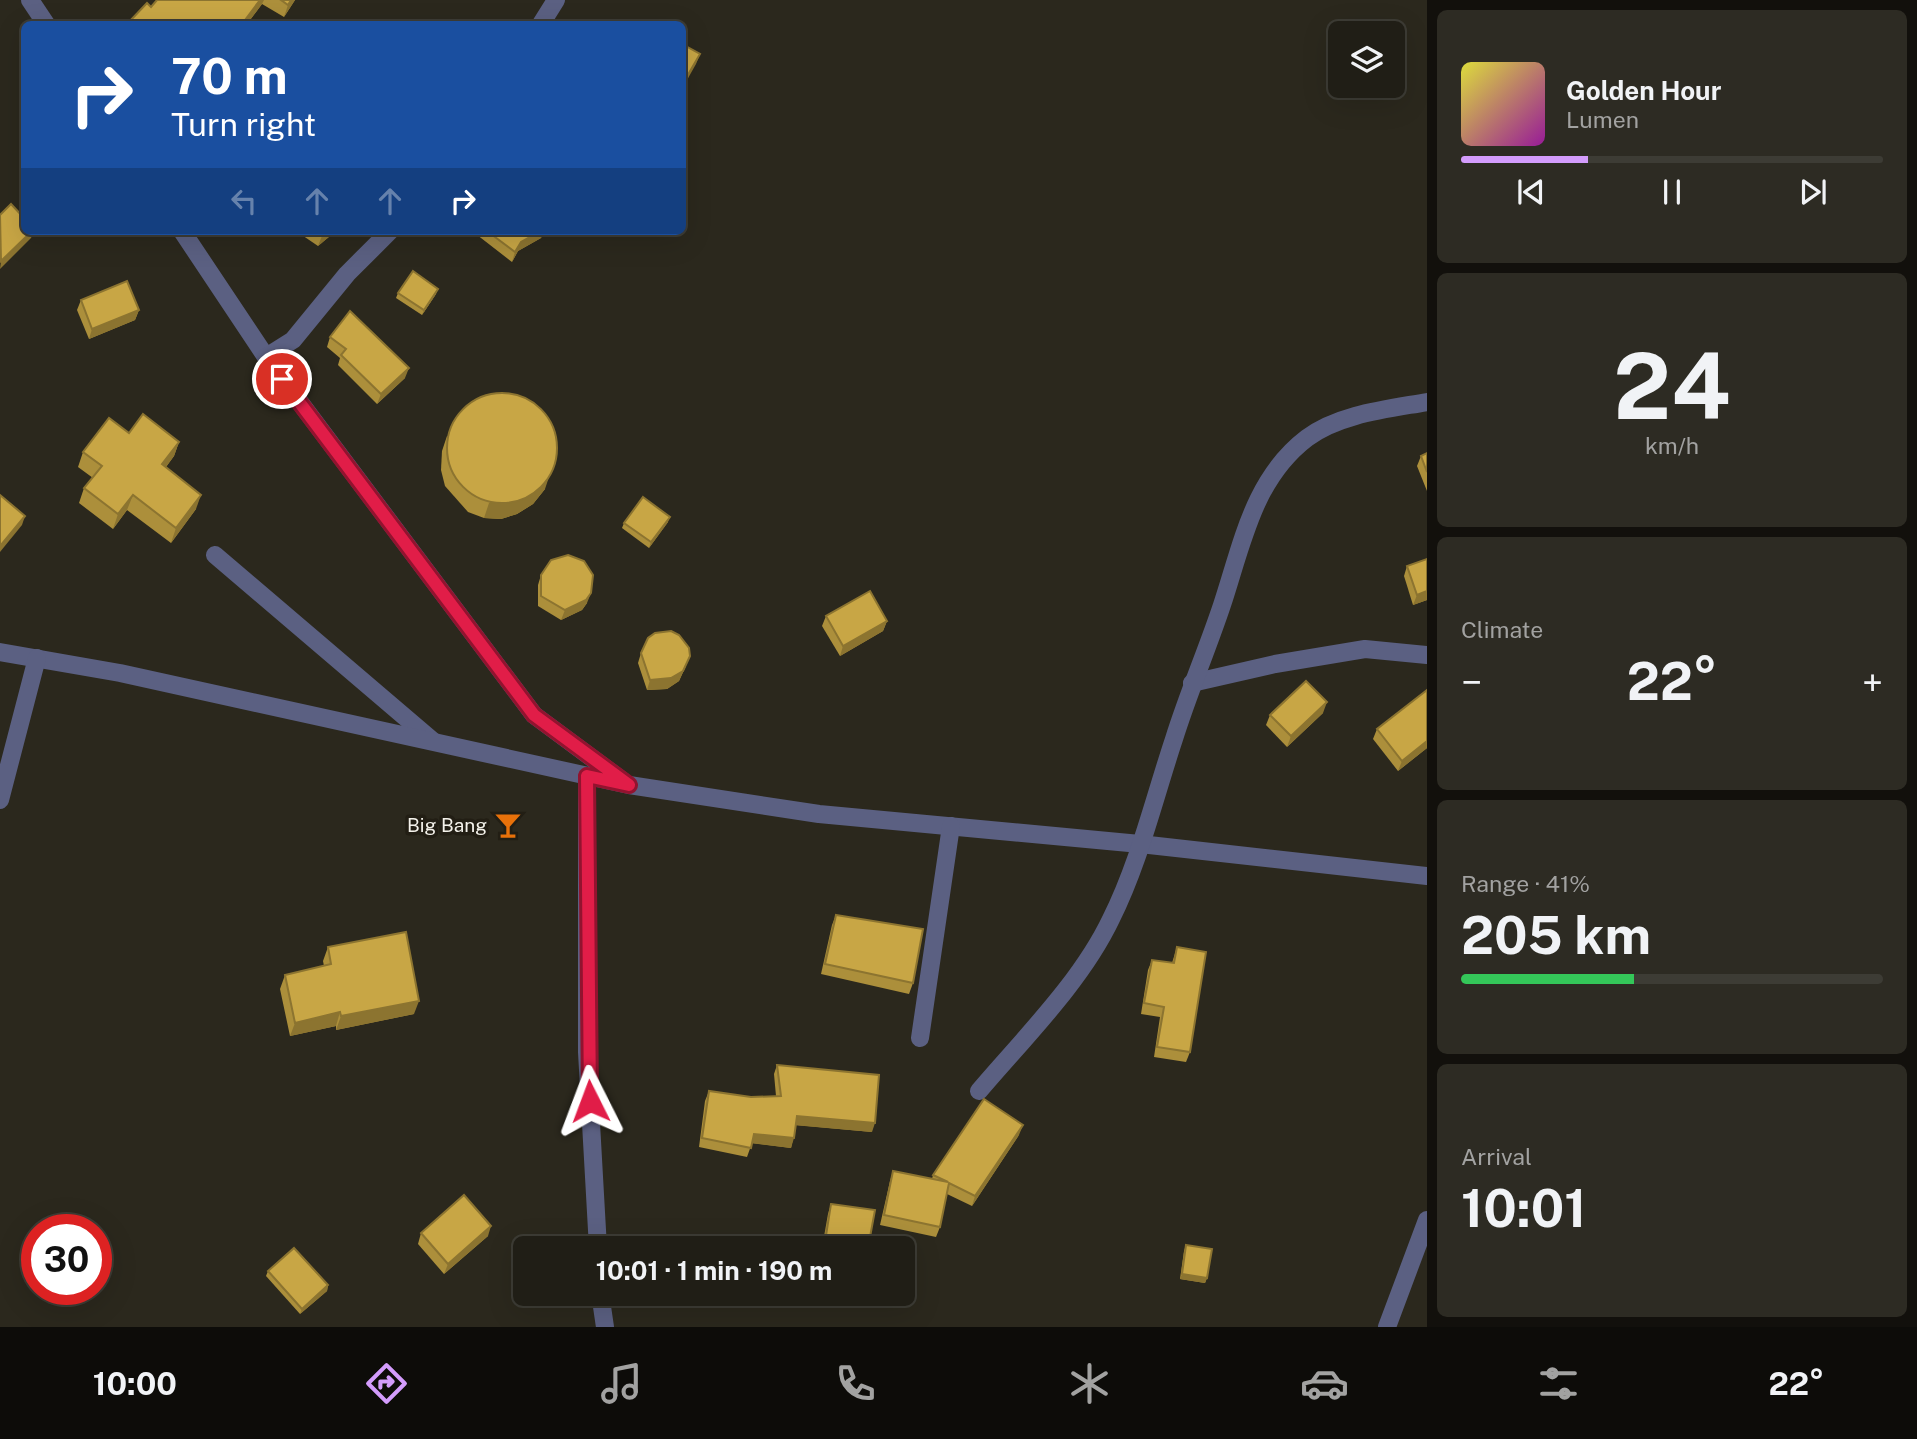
<!DOCTYPE html>
<html lang="en">
<head>
<meta charset="utf-8">
<style>
	body { margin:0; font-family:"Public Sans",sans-serif; background:#2d2b23; color:#f1f3f6; height:100vh; display:flex; flex-direction:column; font-size:26px; white-space:nowrap }
	* { box-sizing:border-box; margin:0 }
	p { font-size:23px; color:#a2a2a1 }
	.icon { flex:none; width:38px; height:38px; fill:none; stroke:currentColor; stroke-width:2; stroke-linecap:round; stroke-linejoin:round }
	.map { position:relative; flex:1; overflow:hidden }
	.drawer { display:flex; flex-direction:column; gap:10px; padding:10px; background:#12100c; width:490px }
	.drawer>* { flex:none }
	.banner { position:absolute; left:21px; top:21px; width:665px; height:214px; border-radius:10px; box-shadow:0 7px 28px #0002,0 0 0 2px #3d3c35; background:#1a4fa0; color:#fff; overflow:hidden }
	.controls { position:absolute; left:1328px; top:21px; display:grid; gap:14px }
	.controls a { display:grid; place-items:center; width:77px; height:77px; border-radius:10px; background:#201e16; box-shadow:0 7px 28px #0002,0 0 0 2px #3d3c35; font-size:35px }
	.speed { position:absolute; left:21px; top:1214px; display:flex; gap:14px; font-size:35px; font-weight:700; text-align:center }
	.speed>* { display:grid; place-content:center; width:91px; height:91px; border-radius:50%; background:#201e16; box-shadow:0 7px 28px #0002,0 0 0 2px #3d3c35; line-height:1 }
	.speed .limit { border:10px solid #d22; background:#fff; color:#111 }
	.pin { position:absolute; display:grid; place-items:center; width:60px; height:60px; color:#fff; margin:-30px; border:4px solid #fff; border-radius:50%; box-shadow:0 2px 7px #0007 }
	.me { position:absolute; width:77px; margin:-38px; rotate:357deg; stroke-linejoin:round; filter:drop-shadow(0 0 5px #0008) }
	.turn { display:flex; align-items:center; gap:24px; height:147px; padding:0 35px; font-size:32px }
	.turn .icon { width:91px; height:91px; stroke-width:2.5 }
	.turn b { display:block; font-size:49px; line-height:60px }
	.lanes { display:flex; align-items:center; height:66px; padding:0 35px; background:#0003; justify-content:center; gap:35px; direction:ltr }
	.lanes .off { opacity:.35 }
	.big { font-size:52px; font-weight:700; line-height:1.1 }
	.drawer .tile { flex:1; display:flex; flex-direction:column; justify-content:center; gap:10px; min-width:0; padding:0 24px; border-radius:10px; background:#2d2b23 }
	.drawer .dial { align-items:center; gap:0 }
	.dial b { font-size:91px; line-height:1 }
	.song { display:flex; align-items:center; gap:21px }
	.cover { width:84px; height:84px; border-radius:10px; background:linear-gradient(135deg,hsl(60 70% 55%),hsl(300 70% 35%)) }
	.played { height:7px; border-radius:4px; background:linear-gradient(90deg,#d39cfc 30%,#3d3c35 30%) }
	.keys { display:flex; justify-content:space-around; direction:ltr }
	.heat { display:flex; justify-content:space-between; align-items:center; font-size:38px; direction:ltr }
	.charge { height:10px; border-radius:5px; background:linear-gradient(90deg,#34c759 41%,#3d3c35 0) }
	.trip { position:absolute; left:513px; top:1236px; width:402px; height:70px; border-radius:10px; background:#201e16; box-shadow:0 7px 28px #0002,0 0 0 2px #3d3c35; font-weight:700; line-height:70px; text-align:center }
	.menu { display:flex; height:112px; justify-content:space-around; align-items:center; background:#0d0c09; color:#a2a2a1 }
	.menu .icon { width:49px; height:49px }
	.menu .active { color:#d39cfc }
	.menu b { font-size:32px; color:#f1f3f6 }
	main { display:flex; flex:1; min-height:0 }
	.map>svg:first-child { display:block }
	.lines { fill:none; stroke-linecap:round; stroke-linejoin:round }
	.minor { stroke:#5b6082; stroke-width:18 }
	.wall { fill:#ac8f3b }
	.shaded-wall { fill:#8c7430 }
	.building { fill:#c8a645; stroke:#8c7430; stroke-width:2 }
	.route-casing { stroke:#92132f; stroke-width:18 }
	.route { stroke:#e11d48; stroke-width:12 }
	.labels { text-anchor:middle; dominant-baseline:central; stroke-width:7; stroke-linejoin:round; paint-order:stroke }
	.poi-label { font-size:19px; fill:#f4f2eb; stroke:#221e14; text-anchor:end }
</style>
</head>
<body>
<main>
<div class="map">
<svg width="1427" height="1327" viewBox="0 0 1427 1327">
	<rect width="100%" height="100%" fill="#2b281d"/>
	<g class="lines">
		<g class="minor">
			<polyline points="30,0 46,24"/>
			<polyline points="541,24 556,0"/>
			<polyline points="182,231 266,357 534,715 623,781"/>
			<polyline points="266,357 293,340 347,274 390,231"/>
			<polyline points="215,555 433,741"/>
			<polyline points="0,652 120,673 629,785 819,814 1140,844 1427,876"/>
			<polyline points="1192,683 1275,664 1365,649 1427,655"/>
			<polyline points="587,776 587,1052 598,1248"/>
			<polyline points="0,800 37,658"/>
			<polyline points="920,1038 951,826"/>
			<path d="M979 1091C1024 1038 1081 982 1111 919 1139 863 1154 799 1174 739 1188 694 1207 650 1222 605 1242 545 1253 479 1307 438 1339 414 1388 409 1427 402"/>
			<polyline points="600,1293 605,1327"/>
			<polyline points="1387,1327 1427,1220"/>
		</g>
	</g>
	<g class="wall">
		<polygon points="157,0 295,0 284,17 262,4 247,24 128,24 128,23 151,7"/>
		<polygon points="296,231 336,231 318,246"/>
		<polygon points="472,231 544,231 541,238 518,251 512,262"/>
		<polygon points="398,293 436,294 422,315 396,298"/>
		<polygon points="81,300 139,310 135,320 89,339 77,310"/>
		<polygon points="330,337 405,378 377,404 338,365 340,358 327,347"/>
		<polygon points="129,433 179,442 174,456 166,467 196,509 171,543 127,510 113,529 79,503 84,488 93,478 78,467 83,452"/>
		<polygon points="447,436 545,489 533,504 517,514 501,519 484,518 468,512 445,486 441,470 442,451"/>
		<polygon points="1427,453 1427,491 1417,466 1421,456"/>
		<polygon points="668,522 649,548 622,528 624,523"/>
		<polygon points="1427,559 1427,600 1413,605 1404,576 1407,566"/>
		<polygon points="541,575 587,603 582,610 561,620 538,606 538,585"/>
		<polygon points="826,616 887,621 883,631 840,656 822,626"/>
		<polygon points="641,653 686,666 679,681 667,689 647,690 638,663"/>
		<polygon points="1427,690 1427,748 1398,771 1373,739 1377,729"/>
		<polygon points="1323,713 1287,747 1266,725 1270,715"/>
		<polygon points="836,915 913,983 909,994 821,974 832,925"/>
		<polygon points="328,947 414,1014 336,1030 336,1026 290,1036 280,989 285,975 324,966 323,961"/>
		<polygon points="1177,947 1190,1052 1186,1062 1154,1057 1160,1017 1141,1014 1148,970 1152,960 1172,963"/>
		<polygon points="777,1065 872,1132 796,1125 791,1148 752,1143 747,1157 699,1147 705,1101 709,1091 751,1097 776,1096 774,1074"/>
		<polygon points="1019,1135 972,1206 947,1194 940,1227 936,1237 880,1225 890,1181 893,1171 932,1179 933,1175"/>
		<polygon points="831,1204 868,1248 822,1248 828,1214"/>
		<polygon points="421,1233 488,1236 444,1274 418,1244"/>
		<polygon points="1186,1245 1207,1278 1205,1283 1180,1279 1184,1251"/>
		<polygon points="268,1271 328,1285 327,1291 300,1314 266,1276"/>
	</g>
	<g class="shaded-wall">
		<polygon points="260,0 264,0 262,4 247,24 242,24"/>
		<polygon points="291,0 295,0 284,17 288,5"/>
		<polygon points="700,54 696,64 682,89 682,85"/>
		<polygon points="32,231 34,231 31,238 0,269 1,261"/>
		<polygon points="324,231 336,231 318,246"/>
		<polygon points="541,231 544,231 541,238 518,251 512,262 515,252 521,242"/>
		<polygon points="438,289 436,294 422,315 424,310"/>
		<polygon points="139,310 135,320 89,339 92,329"/>
		<polygon points="409,368 405,378 377,404 381,394"/>
		<polygon points="179,442 174,456 157,479 162,464"/>
		<polygon points="550,474 545,489 533,504 517,514 501,519 484,518 489,503"/>
		<polygon points="133,495 127,510 113,529 118,514"/>
		<polygon points="201,495 196,509 171,543 176,528"/>
		<polygon points="25,516 22,525 0,552 0,546"/>
		<polygon points="670,517 668,522 649,548 651,542"/>
		<polygon points="1427,591 1427,600 1413,605 1417,595"/>
		<polygon points="591,593 587,603 582,610 561,620 565,610"/>
		<polygon points="887,621 883,631 840,656 843,646"/>
		<polygon points="690,656 679,681 667,689 647,690 650,680"/>
		<polygon points="1327,702 1323,713 1287,747 1291,736"/>
		<polygon points="1427,741 1427,748 1398,771 1402,761"/>
		<polygon points="419,1001 414,1014 336,1030 341,1016"/>
		<polygon points="340,1012 336,1026 290,1036 295,1023"/>
		<polygon points="797,1116 875,1123 872,1132 793,1125"/>
		<polygon points="1023,1125 1019,1135 972,1206 975,1196"/>
		<polygon points="754,1134 794,1138 791,1148 750,1143"/>
		<polygon points="491,1226 488,1236 444,1274 448,1264"/>
		<polygon points="1182,1274 1207,1278 1205,1283 1180,1279"/>
		<polygon points="328,1285 327,1291 300,1314 302,1309"/>
	</g>
	<g class="building">
		<polygon points="157,0 260,0 242,24 130,24 128,23 147,3 151,7"/>
		<polygon points="281,0 291,0 288,5"/>
		<polygon points="682,44 700,54 682,85"/>
		<polygon points="11,204 24,218 24,231 32,231 1,261 0,215"/>
		<polygon points="487,231 541,231 521,242 515,252"/>
		<polygon points="413,271 438,289 424,310 398,293"/>
		<polygon points="127,281 139,310 92,329 81,300"/>
		<polygon points="350,311 409,368 381,394 341,355 346,349 330,337"/>
		<circle cx="502" cy="448" r="55"/>
		<polygon points="143,414 179,442 162,464 201,495 176,528 133,495 118,514 84,488 102,466 83,452 109,418 129,433"/>
		<polygon points="1427,453 1427,472 1421,456"/>
		<polygon points="0,495 25,516 0,546"/>
		<polygon points="643,497 670,517 651,542 624,523"/>
		<polygon points="568,555 584,561 593,575 591,593 586,600 565,610 541,596 541,575 551,560"/>
		<polygon points="1427,559 1427,591 1417,595 1407,566"/>
		<polygon points="870,591 887,621 843,646 826,616"/>
		<polygon points="671,631 679,635 689,648 690,656 683,671 671,678 650,680 641,653 648,638 655,633"/>
		<polygon points="1306,681 1327,702 1291,736 1270,715"/>
		<polygon points="1427,690 1427,741 1402,761 1377,729"/>
		<polygon points="836,915 923,929 913,983 825,964"/>
		<polygon points="406,932 419,1001 341,1016 340,1012 295,1023 285,975 331,964 328,947"/>
		<polygon points="1177,947 1206,952 1190,1052 1157,1047 1164,1007 1144,1003 1152,960 1174,963"/>
		<polygon points="777,1065 879,1075 875,1123 797,1116 794,1138 754,1134 751,1148 702,1138 709,1091 751,1097 781,1096"/>
		<polygon points="984,1099 1023,1125 975,1196 949,1183 940,1227 884,1215 893,1171 948,1182 933,1175"/>
		<polygon points="464,1195 491,1226 448,1264 421,1233"/>
		<polygon points="831,1204 875,1210 868,1248 824,1248"/>
		<polygon points="1186,1245 1212,1249 1207,1278 1182,1274"/>
		<polygon points="294,1248 328,1285 302,1309 268,1271"/>
	</g>
	<g class="lines">
		<defs>
			<polyline id="route" points="282,379 534,715 629,785 587,776 590,1101"/>
		</defs>
		<use href="#route" class="route-casing"/>
		<use href="#route" class="route"/>
	</g>
	<defs>
		<symbol id="bar-bare" viewBox="-9 -9 18 18"><path d="M-6-5H6L.8 .8V4.5H3.5V6h-7V4.5H-.8V.8Z" fill="#e8710a" stroke="#221e14" stroke-width="2.5" paint-order="stroke"/></symbol>
	</defs>
	<g fill-rule="evenodd">
		<use href="#bar-bare" x="489" y="806" width="38" height="38"/>
	</g>
	<g class="labels">
		<g class="poi-label">
			<text x="487" y="825">Big Bang</text>
		</g>
	</g>
</svg>
<div class="controls">
<a><svg class="icon" aria-label="layers" viewBox="0 0 24 24"><path d="M12 4l9 5-9 5-9-5zM3 14l9 5 9-5"/></svg></a>
</div>
<div class="speed"><div class="limit">30</div></div>
<div class="pin" style="left:282px;top:379px;background:#d93025"><svg class="icon" aria-label="arrive" viewBox="0 0 24 24"><path d="M6 21V4h12l-3 4 3 4H6"/></svg></div>
<svg class="me" style="left:590px;top:1101px" viewBox="-20 -20 40 40"><path d="M0-17L14 15 0 8-14 15z" fill="#e11d48" stroke="#fff" stroke-width="4"/></svg>
<div class="trip">10:01 · 1 min · 190 m</div>
<div class="banner">
<div class="turn"><svg class="icon" aria-label="right" viewBox="0 0 24 24"><path d="M7 20v-9h11M14 6l5 5-5 5"/></svg><div><b>70 m</b>Turn right</div></div>
<div class="lanes"><svg class="icon off" aria-label="left" viewBox="0 0 24 24"><path d="M17 20v-9H6M10 6l-5 5 5 5"/></svg><svg class="icon off" aria-label="ahead" viewBox="0 0 24 24"><path d="M12 20V5M6 11l6-6 6 6"/></svg><svg class="icon off" aria-label="ahead" viewBox="0 0 24 24"><path d="M12 20V5M6 11l6-6 6 6"/></svg><svg class="icon" aria-label="right" viewBox="0 0 24 24"><path d="M7 20v-9h11M14 6l5 5-5 5"/></svg></div>
</div>
</div>
<section class="drawer">
<div class="tile">
<div class="song"><i class="cover"></i><div><b>Golden Hour</b><p>Lumen</p></div></div>
<div class="played"></div>
<div class="keys"><svg class="icon" aria-label="previous" viewBox="0 0 24 24"><path d="M18 5L8 12l10 7zM5 5v14"/></svg><svg class="icon" aria-label="pause" viewBox="0 0 24 24"><path d="M8 5v14M16 5v14"/></svg><svg class="icon" aria-label="next" viewBox="0 0 24 24"><path d="M6 5l10 7-10 7zM19 5v14"/></svg></div>
</div>
<div class="tile dial"><b>24</b><p>km/h</p></div>
<div class="tile"><p>Climate</p>
<div class="heat"><a>−</a><b class="big">22°</b><a>+</a></div>
</div>
<div class="tile"><p>Range · 41%</p><b class="big">205 km</b><div class="charge"></div></div>
<div class="tile"><p>Arrival</p><b class="big">10:01</b></div>
</section>
</main>
<nav class="menu">
<b>10:00</b>
<svg class="icon active" aria-label="directions" viewBox="0 0 24 24"><path d="M12 3l9 9-9 9-9-9zM9 14v-3h6M13 9l2 2-2 2"/></svg>
<svg class="icon" aria-label="music" viewBox="0 0 24 24"><path d="M9 18V5l10-2v13"/><circle cx="6" cy="18" r="3"/><circle cx="16" cy="16" r="3"/></svg>
<svg class="icon" aria-label="phone" viewBox="0 0 24 24"><path d="M5 4h4l2 5-3 2q2 4 5 5l2-3 5 2v4C11 20 4 13 5 4z"/></svg>
<svg class="icon" aria-label="climate" viewBox="0 0 24 24"><path d="M12 3v18M4 7l16 10M4 17L20 7"/></svg>
<svg class="icon" aria-label="car" viewBox="0 0 24 24"><path d="M5 17H2v-5l4-1 3-4h7l3 4 3 1v5h-3M9 17h6M6 11h13"/><circle cx="7" cy="17" r="2"/><circle cx="17" cy="17" r="2"/></svg>
<svg class="icon" aria-label="filters" viewBox="0 0 24 24"><path d="M4 7h16M4 17h16"/><circle cx="9" cy="7" r="2"/><circle cx="15" cy="17" r="2"/></svg>
<b>22°</b>
</nav>
</body>
</html>
